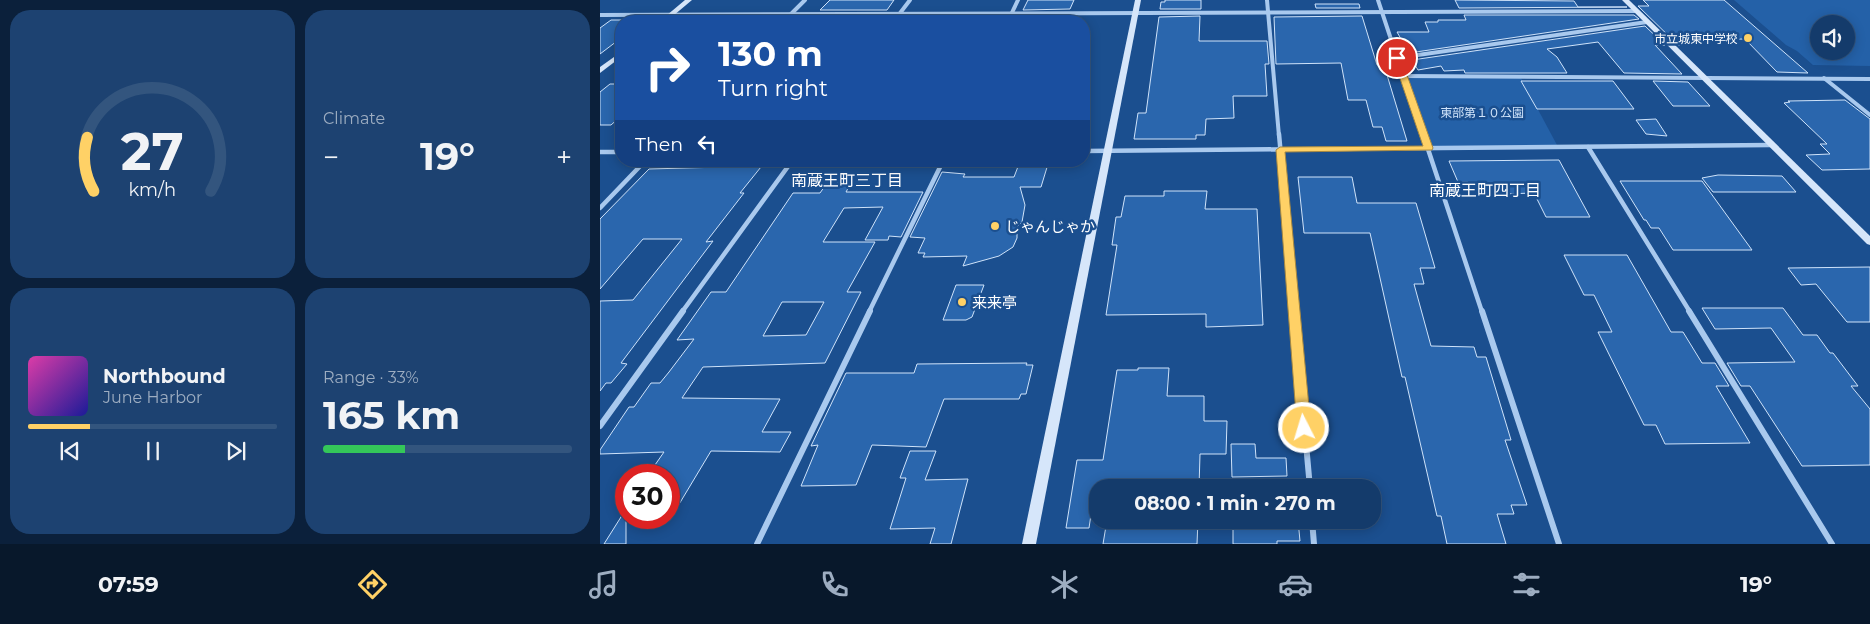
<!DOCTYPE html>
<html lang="en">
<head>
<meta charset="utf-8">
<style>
	body { margin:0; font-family:Montserrat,"Noto Sans JP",sans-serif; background:#1d4271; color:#f1f3f6; height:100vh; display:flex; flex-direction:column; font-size:19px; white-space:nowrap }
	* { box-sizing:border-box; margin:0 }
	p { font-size:16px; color:#9dadc1 }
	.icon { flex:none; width:28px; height:28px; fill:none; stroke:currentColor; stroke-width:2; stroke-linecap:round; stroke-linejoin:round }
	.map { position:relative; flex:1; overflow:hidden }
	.drawer { display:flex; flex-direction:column; gap:10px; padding:10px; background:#0b203b; width:600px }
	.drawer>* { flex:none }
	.guide { position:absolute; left:15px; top:15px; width:475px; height:152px; border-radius:20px; box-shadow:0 2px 12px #0003,0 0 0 1px #33557e; background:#1a4fa0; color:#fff; overflow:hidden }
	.controls { position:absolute; left:1210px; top:15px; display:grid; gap:10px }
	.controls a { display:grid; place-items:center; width:45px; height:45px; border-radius:50%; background:#143b6b; box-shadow:0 2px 12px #0003,0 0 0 1px #33557e; font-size:25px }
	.speed { position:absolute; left:15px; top:464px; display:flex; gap:10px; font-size:25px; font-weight:700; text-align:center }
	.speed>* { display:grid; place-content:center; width:65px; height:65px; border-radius:50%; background:#143b6b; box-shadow:0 2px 12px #0003,0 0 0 1px #33557e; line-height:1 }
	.speed .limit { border:8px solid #d22; background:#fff; color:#111 }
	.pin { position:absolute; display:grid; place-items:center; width:42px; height:42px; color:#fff; margin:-21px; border:2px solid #fff; border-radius:50%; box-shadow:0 1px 5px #0007 }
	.me { position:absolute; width:55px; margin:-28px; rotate:355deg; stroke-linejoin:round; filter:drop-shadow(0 0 4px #0008) }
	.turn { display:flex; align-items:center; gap:18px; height:105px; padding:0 20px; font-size:22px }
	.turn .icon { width:65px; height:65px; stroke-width:2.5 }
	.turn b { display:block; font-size:35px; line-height:42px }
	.then { display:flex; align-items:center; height:48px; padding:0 20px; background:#0003; gap:10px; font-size:19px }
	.big { font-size:38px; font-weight:700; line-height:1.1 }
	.drawer .tile { flex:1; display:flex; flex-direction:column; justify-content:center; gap:8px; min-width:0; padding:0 18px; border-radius:20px; background:#1d4271 }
	.drawer .dial { align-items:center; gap:0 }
	.dial svg { height:130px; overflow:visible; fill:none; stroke:#33557e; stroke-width:7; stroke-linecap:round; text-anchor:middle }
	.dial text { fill:#f1f3f6; stroke:none }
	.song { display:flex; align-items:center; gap:15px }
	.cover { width:60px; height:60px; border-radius:8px; background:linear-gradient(135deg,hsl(320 70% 55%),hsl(240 70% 35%)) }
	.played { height:5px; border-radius:2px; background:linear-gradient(90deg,#ffd166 25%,#33557e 25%) }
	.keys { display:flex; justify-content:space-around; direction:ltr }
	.heat { display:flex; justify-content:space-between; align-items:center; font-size:28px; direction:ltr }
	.charge { height:8px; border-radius:4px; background:linear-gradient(90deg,#34c759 33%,#33557e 0) }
	.drawer .tiles { flex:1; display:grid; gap:10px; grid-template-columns:repeat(2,1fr) }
	.trip { position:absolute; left:489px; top:479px; width:292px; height:50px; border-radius:20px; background:#143b6b; box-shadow:0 2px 12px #0003,0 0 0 1px #33557e; font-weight:700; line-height:50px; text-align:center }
	.dock { display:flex; height:80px; justify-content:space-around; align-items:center; background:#08182b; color:#9dadc1 }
	.dock .icon { width:35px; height:35px }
	.dock .selected { color:#ffd166 }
	.dock b { font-size:22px; color:#f1f3f6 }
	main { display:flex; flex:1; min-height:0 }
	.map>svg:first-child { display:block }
	.green { fill:#2461a8; fill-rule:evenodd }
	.building { fill:#2a66ad; stroke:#cfe3fa; fill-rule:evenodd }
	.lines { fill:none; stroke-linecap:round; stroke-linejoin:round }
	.street-far2 { stroke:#a9c9ee; stroke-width:4 }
	.street-far1 { stroke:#a9c9ee; stroke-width:4.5 }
	.street { stroke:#a9c9ee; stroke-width:6 }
	.secondary { fill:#d6e6fa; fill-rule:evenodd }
	.route { fill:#ffd166; stroke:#a68842 }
	.poi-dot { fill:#ffd166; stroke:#1b4f8f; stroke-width:2 }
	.labels { text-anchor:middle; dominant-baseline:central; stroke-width:5; stroke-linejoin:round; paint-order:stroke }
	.far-poi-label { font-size:12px; fill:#fff; stroke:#1b4f8f; text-anchor:end }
	.far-park-label { font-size:12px; fill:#cfe3fa; stroke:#1b4f8f }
	.poi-label { font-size:15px; fill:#fff; stroke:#1b4f8f; text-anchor:start }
	.neighbourhood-label { font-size:16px; fill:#fff; stroke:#1b4f8f }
</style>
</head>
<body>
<main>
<section class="drawer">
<div class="tiles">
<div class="tile dial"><svg viewBox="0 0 100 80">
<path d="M14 69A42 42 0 1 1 86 69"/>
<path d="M14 69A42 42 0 0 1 10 36" stroke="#ffd166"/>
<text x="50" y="56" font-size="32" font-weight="700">27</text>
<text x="50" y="72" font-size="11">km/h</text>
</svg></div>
<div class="tile"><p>Climate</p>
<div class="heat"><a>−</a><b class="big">19°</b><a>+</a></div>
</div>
<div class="tile">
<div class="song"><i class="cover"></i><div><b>Northbound</b><p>June Harbor</p></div></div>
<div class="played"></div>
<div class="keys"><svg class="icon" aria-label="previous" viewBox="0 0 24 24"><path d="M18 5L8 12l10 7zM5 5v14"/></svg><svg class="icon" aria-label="pause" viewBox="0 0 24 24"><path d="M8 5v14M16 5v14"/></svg><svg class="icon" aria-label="next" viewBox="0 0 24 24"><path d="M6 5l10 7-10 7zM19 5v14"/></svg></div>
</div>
<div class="tile"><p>Range · 33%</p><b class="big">165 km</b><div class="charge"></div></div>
</div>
</section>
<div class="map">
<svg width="1270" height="544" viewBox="0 0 1270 544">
	<rect width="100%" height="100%" fill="#1b4f8f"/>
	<g class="green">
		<path d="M1134 0H1270V66L1213 65 1197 51 1186 45ZM1219 24H1246V51H1219Z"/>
		<polygon points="806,78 921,78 957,145 831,147"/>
	</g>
	<g class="building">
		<polygon points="230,0 294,0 287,10 220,10"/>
		<polygon points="428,0 474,0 470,9 423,10"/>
		<polygon points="565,0 601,0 601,9 560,9 561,2 565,2"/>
		<polygon points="855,0 974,1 978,7 1027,7 859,8"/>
		<polygon points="1043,0 1124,0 1208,73 1177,72 1145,39 1082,40 1087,45 1078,45 1038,6 1049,6"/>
		<polygon points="715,4 759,4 760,8 716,8"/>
		<polygon points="864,15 1034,15 1039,19 809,53 797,32 829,32 825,22 838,22 838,20 866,20"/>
		<polygon points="600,16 599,41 667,41 669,64 665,64 667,96 633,96 634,118 606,119 605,135 596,135 596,139 534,139 538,113 546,113 559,17"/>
		<polygon points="762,16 777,65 784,65 807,141 786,141 782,127 773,127 766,100 748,100 741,63 676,64 674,17"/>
		<polygon points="420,17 468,17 466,21 418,21"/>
		<polygon points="214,18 282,18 280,20 211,21"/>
		<polygon points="11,20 45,20 21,21 21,38 0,54 0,28"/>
		<polygon points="1045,26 1065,45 1055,45 1082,74 1024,73 998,42 947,49 957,57 967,73 865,73 864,70 844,71 841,66 818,70 812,60"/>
		<polygon points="921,81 1013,81 1034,109 937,109"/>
		<polygon points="1053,81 1088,82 1110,106 1073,106"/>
		<polygon points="10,84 21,84 21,116 11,125 0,125 0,92"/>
		<polygon points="1245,100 1270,119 1270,169 1222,170 1206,155 1230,154 1220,144 1227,144 1184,103 1190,102 1188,101"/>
		<polygon points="1056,119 1067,136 1046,134 1036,120"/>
		<polygon points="959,160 990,217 946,217 934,193 873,195 868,182 858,182 849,161"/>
		<polygon points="130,162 165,162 140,193 144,193 106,242 113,241 21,363 27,364 11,383 6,383 0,391 0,301 33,300 82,239 43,239 0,289 0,219 49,169 123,167 126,167"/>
		<polygon points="419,164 448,164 441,187 420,187 425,205 422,222 417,227 417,238 413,247 399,256 363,266 367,256 323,257 325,253 318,253 325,238 310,237 342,172 365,174 363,177 414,177"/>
		<polygon points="1118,175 1182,176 1196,192 1113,192 1102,178"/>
		<polygon points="698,177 752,177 757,203 816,203 835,268 820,268 824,284 814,284 831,346 874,347 877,357 886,357 911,440 905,440 927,505 911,505 914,514 897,514 906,544 847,544 841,516 837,516 805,377 802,377 770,233 704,233"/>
		<polygon points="1020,181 1102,181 1152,250 1073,250 1059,228 1051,228 1046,220 1044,220"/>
		<path d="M227 183H251L246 192H323L301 237 289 236 288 240H265L283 207 244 208 223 242H275L247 292H261L225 363 103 367 82 398 180 399 162 432H191L180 452 111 451 69 521V475H48L64 452 0 454V450L29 407H34L51 383H60L69 372 94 339 77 340 111 292H126L193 193H220ZM182 302H224L206 335 163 336Z"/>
		<polygon points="564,191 607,191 605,209 657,209 663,325 606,327 606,314 506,315 517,245 512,245 516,217 521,217 525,196 564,196"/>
		<polygon points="964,255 1027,255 1071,332 1083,332 1102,363 1115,363 1129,386 1116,386 1150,443 1065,444 1056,425 1044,425 998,332 1012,332 994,295 984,295"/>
		<polygon points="1270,267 1270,322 1247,322 1216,284 1201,285 1188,268"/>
		<polygon points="356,285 384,285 372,317 366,320 343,320"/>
		<polygon points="1102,308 1183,308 1203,335 1217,335 1230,353 1233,353 1258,386 1251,386 1270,409 1270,465 1202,466 1150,386 1141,386 1127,363 1195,362 1171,328 1115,329"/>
		<polygon points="427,363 426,365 433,365 426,394 421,394 419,399 344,399 326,447 272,445 256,485 201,486 218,445 211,446 246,373 314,373 317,364"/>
		<polygon points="538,368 569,368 567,396 604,396 604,421 627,421 626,454 600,454 599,488 495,488 489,528 466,528 477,460 503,460 517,370 538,370"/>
		<polygon points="631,444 655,444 656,458 686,458 687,476 632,477"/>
		<polygon points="310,451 336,451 325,480 368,479 351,544 330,544 335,528 290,529 306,478 300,478"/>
		<polygon points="26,509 26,544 4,544"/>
		<polygon points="532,520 598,520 597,544 503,544 506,526 531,526"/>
		<polygon points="698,520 700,541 677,541 677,544 633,544 633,521"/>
	</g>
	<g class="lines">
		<g class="street-far2">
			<polyline points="667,0 679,136"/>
			<polyline points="778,0 823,136"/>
			<polyline points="0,15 1036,11"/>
			<polyline points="184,21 205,0"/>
			<polyline points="294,21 310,0"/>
			<polyline points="408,21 418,0"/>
			<polyline points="797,58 1047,22"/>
			<polyline points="803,76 1270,79"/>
			<polyline points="1224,78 1270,115"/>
		</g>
		<g class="street-far1">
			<polyline points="679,134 695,312"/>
			<polyline points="823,134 882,312"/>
			<polyline points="988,147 1090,312"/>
			<polyline points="484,151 1171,145"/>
			<polyline points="0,152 21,152"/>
			<polyline points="0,208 45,161"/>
			<polyline points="82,312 192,161"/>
			<polyline points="269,312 343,161"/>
		</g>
		<g class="street">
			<polyline points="694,311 710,488"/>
			<polyline points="882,311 959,544"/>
			<polyline points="1089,311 1232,544"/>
			<polyline points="0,426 83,311"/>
			<polyline points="712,520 714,544"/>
			<polyline points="157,544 270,311"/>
		</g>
		<g class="secondary">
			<polygon points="85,0 92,0 67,21 60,21"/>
			<polygon points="535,0 541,0 436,544 422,544"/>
			<polygon points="1022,0 1029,0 1270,236 1270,245 1267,244"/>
			<polygon points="21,52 21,57 0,73 0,67"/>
		</g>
	</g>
	<polygon class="route" points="795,56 801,58 833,148 832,150 685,152 711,428 709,432 704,434 699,432 697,428 676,150 680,147 823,146 793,58"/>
	<g class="poi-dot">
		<circle cx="1148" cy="38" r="5"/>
		<circle cx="395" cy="226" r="5"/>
		<circle cx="362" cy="302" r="5"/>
	</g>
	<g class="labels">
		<g class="far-poi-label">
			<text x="1138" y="38">市立城東中学校</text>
		</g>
		<g class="far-park-label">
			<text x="882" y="112">東部第１０公園</text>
		</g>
		<g class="poi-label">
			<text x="405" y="226">じゃんじゃか</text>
			<text x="372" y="302">来来亭</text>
		</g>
		<g class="neighbourhood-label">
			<text x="247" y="180">南蔵王町三丁目</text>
			<text x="885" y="190">南蔵王町四丁目</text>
		</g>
	</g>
</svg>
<div class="controls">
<a><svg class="icon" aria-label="sound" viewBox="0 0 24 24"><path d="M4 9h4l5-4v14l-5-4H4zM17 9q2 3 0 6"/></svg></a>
</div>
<div class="speed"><div class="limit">30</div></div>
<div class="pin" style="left:797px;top:58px;background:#d93025"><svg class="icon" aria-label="arrive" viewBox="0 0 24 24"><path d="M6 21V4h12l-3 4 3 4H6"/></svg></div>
<svg class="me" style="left:704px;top:428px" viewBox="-20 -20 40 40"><circle r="17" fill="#ffd166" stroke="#fff" stroke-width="3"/><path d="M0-11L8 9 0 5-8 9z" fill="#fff"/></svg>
<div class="trip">08:00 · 1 min · 270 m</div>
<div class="guide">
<div class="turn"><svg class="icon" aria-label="right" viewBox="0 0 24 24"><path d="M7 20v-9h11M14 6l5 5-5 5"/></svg><div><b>130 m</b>Turn right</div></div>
<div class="then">Then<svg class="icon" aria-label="left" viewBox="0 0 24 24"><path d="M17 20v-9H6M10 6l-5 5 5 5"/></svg></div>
</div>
</div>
</main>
<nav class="dock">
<b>07:59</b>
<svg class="icon selected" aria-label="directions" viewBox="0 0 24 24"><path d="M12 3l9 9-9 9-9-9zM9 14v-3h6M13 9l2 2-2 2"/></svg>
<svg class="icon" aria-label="music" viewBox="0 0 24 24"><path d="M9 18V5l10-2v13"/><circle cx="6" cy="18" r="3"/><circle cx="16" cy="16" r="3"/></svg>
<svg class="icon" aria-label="phone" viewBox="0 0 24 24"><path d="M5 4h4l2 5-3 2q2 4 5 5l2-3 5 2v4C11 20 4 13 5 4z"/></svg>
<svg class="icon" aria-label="climate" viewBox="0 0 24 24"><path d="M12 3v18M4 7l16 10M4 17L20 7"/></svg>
<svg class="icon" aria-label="car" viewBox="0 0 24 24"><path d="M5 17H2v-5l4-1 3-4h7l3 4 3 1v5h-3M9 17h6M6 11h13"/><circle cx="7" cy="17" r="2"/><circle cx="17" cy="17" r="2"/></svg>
<svg class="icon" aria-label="filters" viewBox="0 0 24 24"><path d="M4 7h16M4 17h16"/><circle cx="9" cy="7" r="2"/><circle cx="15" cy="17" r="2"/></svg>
<b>19°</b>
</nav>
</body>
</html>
